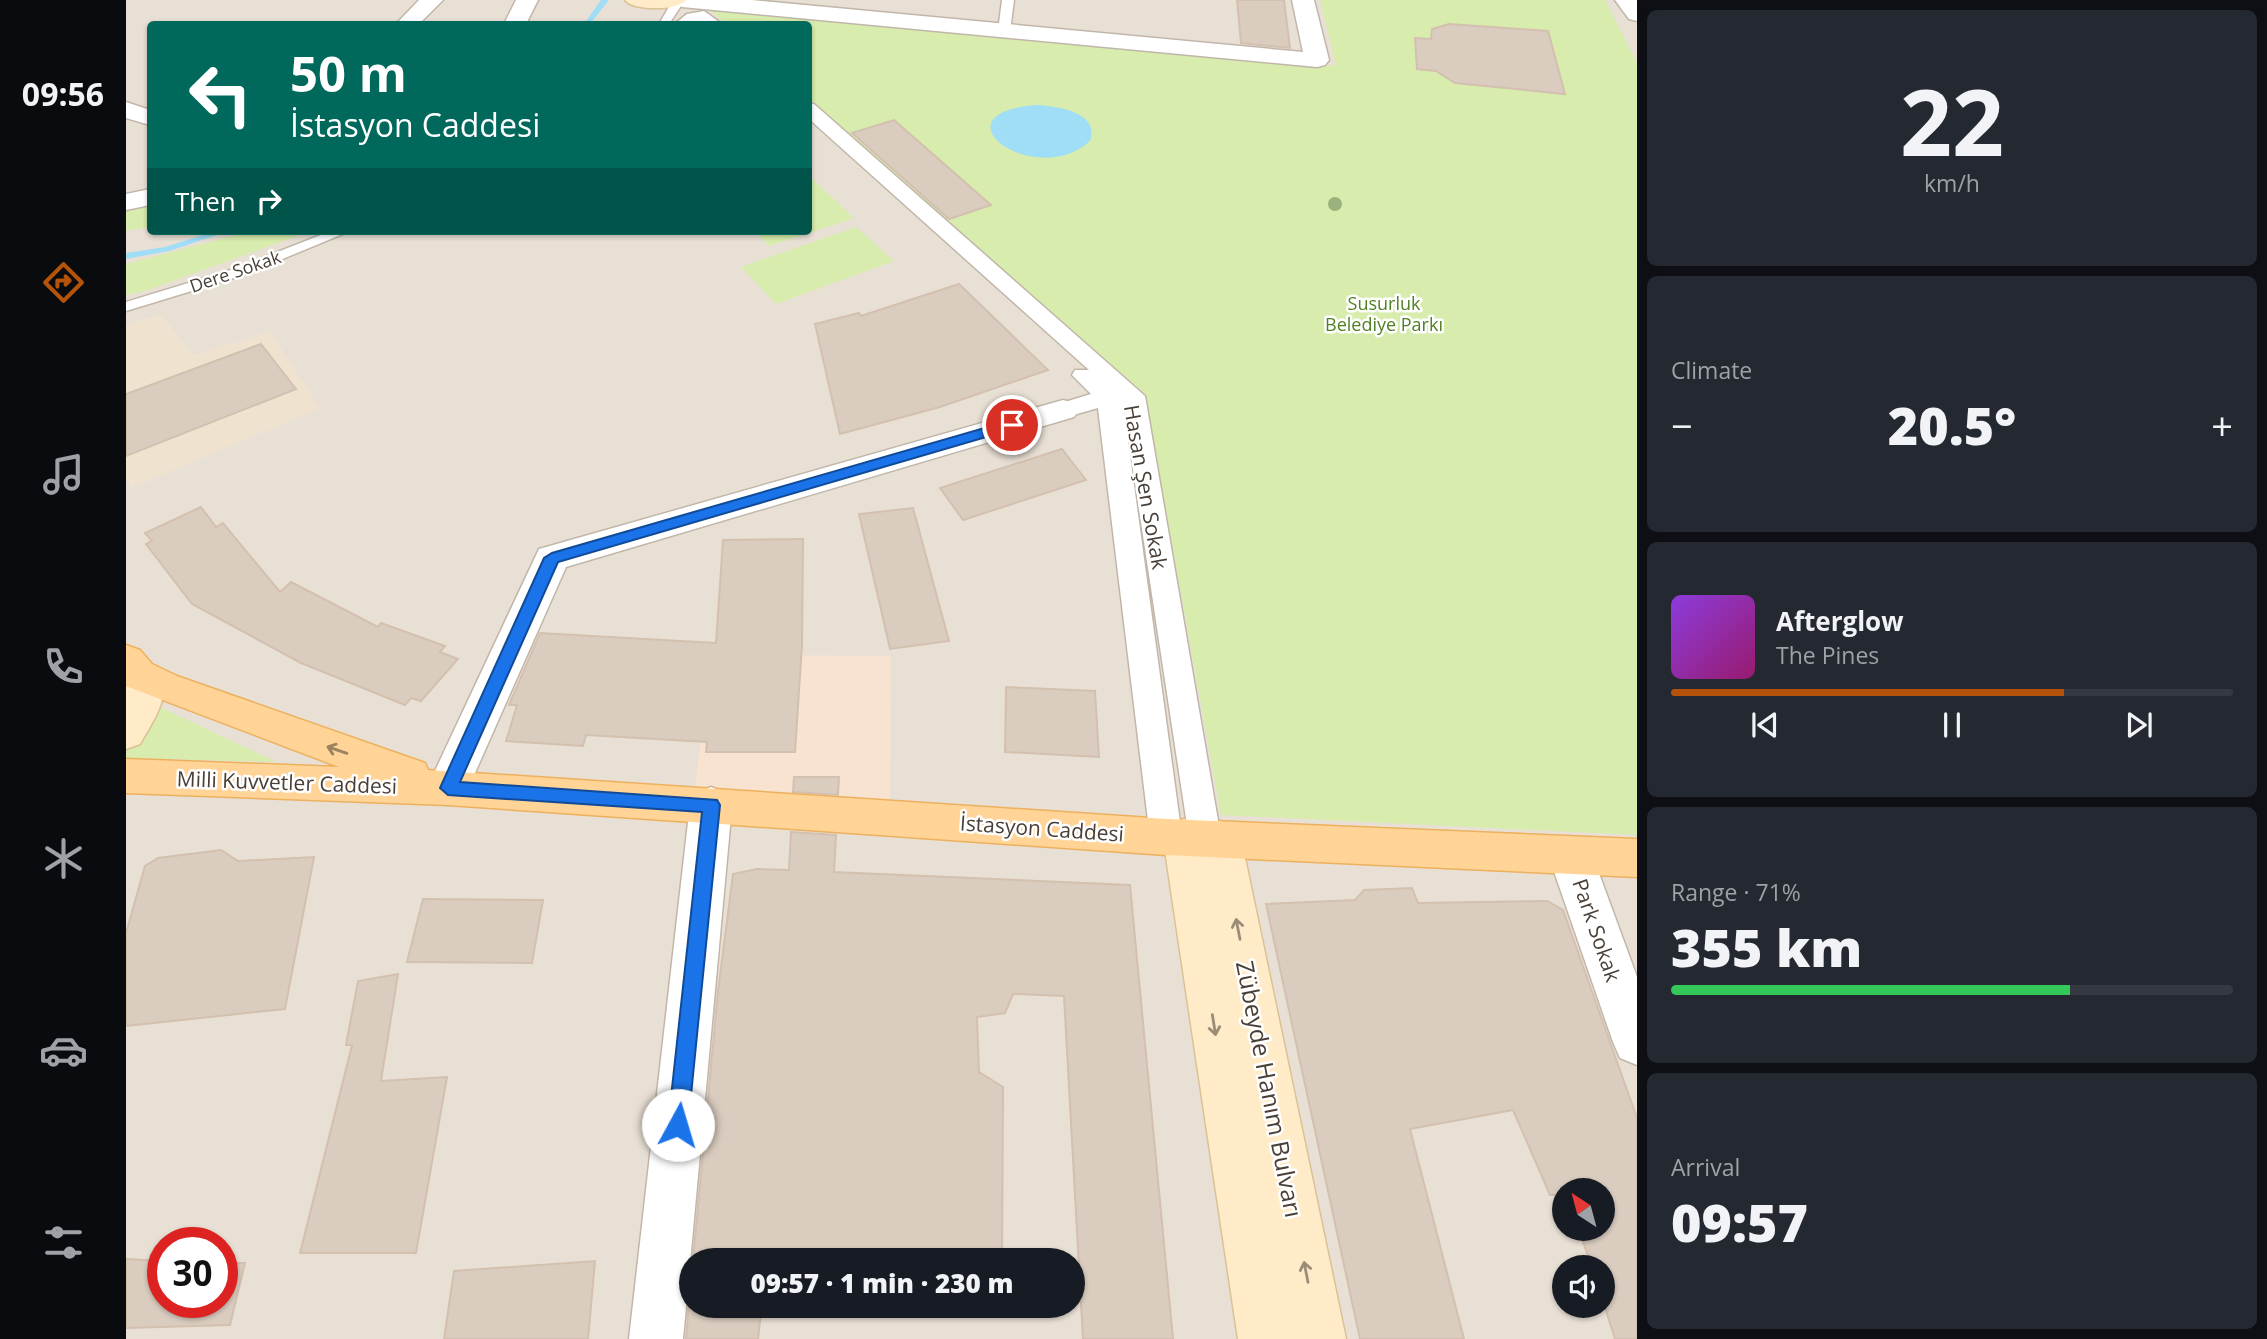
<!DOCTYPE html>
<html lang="en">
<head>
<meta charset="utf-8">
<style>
	body { margin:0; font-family:"Open Sans",sans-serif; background:#242831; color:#f1f3f6; height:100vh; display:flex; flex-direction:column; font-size:26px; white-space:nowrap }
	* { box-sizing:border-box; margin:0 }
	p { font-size:23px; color:#9ea1a6 }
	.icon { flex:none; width:38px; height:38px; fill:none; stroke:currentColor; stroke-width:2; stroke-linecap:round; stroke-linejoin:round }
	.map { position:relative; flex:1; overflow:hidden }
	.details { display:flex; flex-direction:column; gap:10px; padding:10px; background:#0d0f14; width:630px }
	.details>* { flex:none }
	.top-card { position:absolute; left:21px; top:21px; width:665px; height:214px; border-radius:7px; box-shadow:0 2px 5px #0004; background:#00695c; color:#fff; overflow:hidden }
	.needle { width:46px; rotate:324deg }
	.controls { position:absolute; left:1426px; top:1178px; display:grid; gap:14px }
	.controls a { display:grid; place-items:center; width:63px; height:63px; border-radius:50%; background:#171b24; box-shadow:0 2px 5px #0004; font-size:35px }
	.speed { position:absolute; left:21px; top:1227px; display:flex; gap:14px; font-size:35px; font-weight:700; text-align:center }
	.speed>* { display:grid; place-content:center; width:91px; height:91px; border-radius:50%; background:#171b24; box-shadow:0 2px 5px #0004; line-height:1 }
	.speed .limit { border:10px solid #d22; background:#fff; color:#111 }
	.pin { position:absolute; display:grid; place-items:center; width:60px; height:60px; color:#fff; margin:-30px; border:4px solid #fff; border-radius:50%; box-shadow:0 2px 7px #0007 }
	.me { position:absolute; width:77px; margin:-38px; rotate:6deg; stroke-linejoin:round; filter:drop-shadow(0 0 5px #0008) }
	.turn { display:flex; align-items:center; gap:24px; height:147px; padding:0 28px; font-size:32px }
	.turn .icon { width:91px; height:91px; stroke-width:2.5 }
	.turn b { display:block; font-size:49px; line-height:60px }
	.then { display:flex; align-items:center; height:66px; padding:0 28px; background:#0003; gap:14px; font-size:26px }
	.big { font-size:52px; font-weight:800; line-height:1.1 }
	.details .card { flex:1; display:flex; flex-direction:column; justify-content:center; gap:10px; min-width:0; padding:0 24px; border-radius:10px; background:#242831 }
	.details .dial { align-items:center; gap:0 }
	.dial b { font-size:91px; line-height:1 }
	.song { display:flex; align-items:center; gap:21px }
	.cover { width:84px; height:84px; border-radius:10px; background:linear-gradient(135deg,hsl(270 70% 55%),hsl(320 70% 35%)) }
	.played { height:7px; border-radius:4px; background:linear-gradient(90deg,#b45309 70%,#363941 70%) }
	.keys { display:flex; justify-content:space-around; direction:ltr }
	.heat { display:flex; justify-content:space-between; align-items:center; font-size:38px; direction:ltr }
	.charge { height:10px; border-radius:5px; background:linear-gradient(90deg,#34c759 71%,#363941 0) }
	.trip { position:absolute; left:553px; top:1248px; width:406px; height:70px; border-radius:35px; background:#171b24; box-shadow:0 2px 5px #0004; font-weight:800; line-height:70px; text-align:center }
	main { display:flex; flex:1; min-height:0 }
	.dock { display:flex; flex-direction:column; width:126px; justify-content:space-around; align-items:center; background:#090b0e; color:#9ea1a6 }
	.dock .icon { width:49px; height:49px }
	.dock .selected { color:#b45309 }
	.dock b { font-size:32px; color:#f1f3f6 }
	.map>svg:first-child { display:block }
	.residential { fill:#e9e0d5; fill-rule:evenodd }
	.commercial { fill:#f8e3d1 }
	.education { fill:#efe3d0 }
	.green { fill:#d7ecad }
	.water { fill:#a0ddf6 }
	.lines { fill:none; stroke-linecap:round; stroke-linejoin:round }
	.stream { fill:#a0ddf6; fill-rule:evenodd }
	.building { fill:#daccbf; stroke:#d3c0af; stroke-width:2 }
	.service-casing { stroke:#c1b6a9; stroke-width:3 }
	.pedestrian-casing { stroke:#c1b6a9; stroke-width:3 }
	.minor-casing { stroke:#c1b6a9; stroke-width:3 }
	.tertiary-casing { stroke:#c1b6a9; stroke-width:3 }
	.secondary-casing { stroke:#dbc196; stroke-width:3 }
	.primary-casing { stroke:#edb05e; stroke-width:3 }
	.service { fill:#fff; fill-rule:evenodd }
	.pedestrian { fill:#fff; fill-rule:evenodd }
	.minor { fill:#fff; fill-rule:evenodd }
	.tertiary { fill:#fff; fill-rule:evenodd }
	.secondary { fill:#ffebc7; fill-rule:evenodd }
	.primary { fill:#ffd496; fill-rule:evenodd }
	.tree { fill:#9bb27c }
	.oneway { stroke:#9b8261 }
	.oneway2 { stroke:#9b8c77 }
	.route { fill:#1a73e8; stroke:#114b97; stroke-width:2 }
	.labels { text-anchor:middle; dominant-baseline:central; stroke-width:5; stroke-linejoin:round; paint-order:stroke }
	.far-street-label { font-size:18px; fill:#493f36; stroke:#fff }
	.far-park-label { font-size:18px; fill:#528024; stroke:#fff }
	.street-label { font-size:21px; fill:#493f36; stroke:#fff }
	.near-street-label { font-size:24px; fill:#493f36; stroke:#fff }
</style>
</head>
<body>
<main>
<nav class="dock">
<b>09:56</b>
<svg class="icon selected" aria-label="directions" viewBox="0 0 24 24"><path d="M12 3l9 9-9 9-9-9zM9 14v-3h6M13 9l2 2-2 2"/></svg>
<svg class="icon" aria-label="music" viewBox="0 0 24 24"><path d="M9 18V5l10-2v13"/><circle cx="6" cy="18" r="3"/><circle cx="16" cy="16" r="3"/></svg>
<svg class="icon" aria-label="phone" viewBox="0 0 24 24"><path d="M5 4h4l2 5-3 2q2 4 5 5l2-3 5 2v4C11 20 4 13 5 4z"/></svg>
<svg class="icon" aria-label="climate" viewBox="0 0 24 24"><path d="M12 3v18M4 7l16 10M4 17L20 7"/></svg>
<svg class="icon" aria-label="car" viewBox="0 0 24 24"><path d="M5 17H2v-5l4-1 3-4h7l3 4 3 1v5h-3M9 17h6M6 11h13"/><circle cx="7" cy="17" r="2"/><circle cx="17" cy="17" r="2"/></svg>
<svg class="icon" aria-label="filters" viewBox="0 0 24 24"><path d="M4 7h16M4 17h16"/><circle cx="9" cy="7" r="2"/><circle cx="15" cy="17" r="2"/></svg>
</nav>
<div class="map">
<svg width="1511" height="1339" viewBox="0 0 1511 1339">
	<rect width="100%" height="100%" fill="#f5efe7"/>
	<path class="residential" d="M0 0H1511V1339H0ZM24 24H682V231H24ZM1438 1190H1477V1228H1438ZM37 1242H96V1302H37ZM565 1260H947V1306H565ZM1438 1267H1477V1306H1438Z"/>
	<polygon class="commercial" points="585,655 765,656 764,817 567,804"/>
	<polygon class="education" points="35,315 68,355 144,332 194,408 5,488 0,478 0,324"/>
	<g class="green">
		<polygon points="1194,0 1479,0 1511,63 1511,835 1095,815 1019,394 825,228 683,99 682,24 600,24 584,10 1210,66"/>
		<polygon points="683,176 728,218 643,246 629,231 682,231"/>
		<polygon points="24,205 24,227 0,231 0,210"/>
		<polygon points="730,227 768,261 650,304 615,267"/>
		<polygon points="126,231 185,231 19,291 0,295 0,264"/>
		<polygon points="32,706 150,762 0,758 0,750 9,742"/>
	</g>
	<path class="water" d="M910 105C931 106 974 112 964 141 909 191 804 114 910 105Z"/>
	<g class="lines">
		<g class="stream">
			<polygon points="475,0 483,0 464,24 458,24"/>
			<polygon points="90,231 103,231 43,251 0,259 0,253 39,247"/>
		</g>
	</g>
	<g class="building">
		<polygon points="1111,0 1158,0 1164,48 1115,43"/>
		<polygon points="1323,24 1422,31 1439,94 1329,83 1310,71 1291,69 1289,38 1305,39 1306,29"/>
		<polygon points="768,120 865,205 823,219 726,133"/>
		<polygon points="833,284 922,370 814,407 714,434 689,324 733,313 735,316"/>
		<polygon points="135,344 170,389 0,456 0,394"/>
		<polygon points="936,449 960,480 837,520 814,488"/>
		<polygon points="75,507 90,527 97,523 154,592 165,582 252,627 255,623 319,646 314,652 332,659 295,701 285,698 279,705 175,663 66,604 20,544 26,541 19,533"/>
		<polygon points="787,508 823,641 764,649 733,514"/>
		<polygon points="677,539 676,645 669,752 580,752 581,742 460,735 457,746 380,741 391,705 383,705 414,633 590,643 597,540"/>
		<polygon points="880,687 969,691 973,757 879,752"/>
		<polygon points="668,777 713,777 712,795 667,792"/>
		<polygon points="665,832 710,835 708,872 1004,885 1047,1339 957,1339 938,996 887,994 879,1013 851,1017 853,1072 877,1087 876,1260 567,1260 592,991 607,874 631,869 663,870"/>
		<polygon points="95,850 112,861 188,857 159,1009 0,1026 0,933 19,866 32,858"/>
		<polygon points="1286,888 1292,903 1421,901 1437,910 1511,1118 1511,1339 1489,1339 1477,1301 1477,1267 1466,1267 1452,1228 1477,1228 1477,1190 1438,1190 1438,1201 1436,1195 1424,1195 1387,1110 1284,1129 1338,1339 1234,1339 1140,904 1229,900 1238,890"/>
		<polygon points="297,899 417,900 406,963 281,962"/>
		<polygon points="272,974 255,1081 321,1077 290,1253 174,1253 226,1045 220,1045 232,981"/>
		<polygon points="0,1259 37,1261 37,1302 96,1302 96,1263 119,1263 104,1325 0,1328"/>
		<polygon points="469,1261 462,1339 318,1339 328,1271"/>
		<polygon points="565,1278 565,1306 629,1306 635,1313 632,1339 560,1339"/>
	</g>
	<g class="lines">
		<defs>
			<g id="service">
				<polygon points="547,0 559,0 543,24 533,24"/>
				<polygon points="876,0 888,0 884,31 878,34 872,31"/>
				<polygon points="205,231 224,231 118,275 0,311 0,302 108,269"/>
			</g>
			<g id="pedestrian">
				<polygon points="578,11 596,24 551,22 561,14"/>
				<polygon points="682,103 688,104 1019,396 1095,838 1090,847 1079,851 1068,847 1063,838 997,404 1056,837 1051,846 1040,850 1029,846 1024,837 972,408 937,418 929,415 925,410 929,405 965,394 946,375 949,370 963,370 682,118"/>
			</g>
			<g id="minor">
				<polygon points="293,0 317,0 293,24 270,24"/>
				<polygon points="390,0 412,0 400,24 378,24"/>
				<polygon points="545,0 626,0 1177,52 1166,0 1188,0 1203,60 1199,65 1191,67 556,7"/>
				<polygon points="0,102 24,110 24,125 0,118"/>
				<polygon points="24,189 24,205 0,210 0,194"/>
				<polygon points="937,400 948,403 953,410 948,417 440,567 337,800 322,805 307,800 301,788 413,549"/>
				<polygon points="585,787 600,793 606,805 557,1339 503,1339 564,805 570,793"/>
				<polygon points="1445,838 1460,844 1467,857 1511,977 1511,1065 1494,1058 1487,1042 1423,857 1430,844"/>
			</g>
			<polygon id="tertiary" points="1489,0 1511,0 1511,21 1503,19"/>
			<g id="secondary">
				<path d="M499 0H560C552 11 507 11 499 0Z"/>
				<path d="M19 664 33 668C47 695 27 721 14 744L0 749V665Z"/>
				<polygon points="1058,819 1073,824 1076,831 1079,826 1094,821 1109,826 1115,839 1220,1339 1112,1339 1037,837 1043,824"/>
			</g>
			<polygon id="primary" points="0,645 14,650 26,664 51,676 299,763 302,770 1040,819 1511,839 1511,877 1040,855 322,805 0,793 0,759 213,767 0,686"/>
		</defs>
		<use href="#service" class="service-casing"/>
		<use href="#pedestrian" class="pedestrian-casing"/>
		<use href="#minor" class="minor-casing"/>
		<use href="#tertiary" class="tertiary-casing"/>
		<use href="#secondary" class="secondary-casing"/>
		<use href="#primary" class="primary-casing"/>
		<use href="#service" class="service"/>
		<use href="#pedestrian" class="pedestrian"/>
		<use href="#minor" class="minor"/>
		<use href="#tertiary" class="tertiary"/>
		<use href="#secondary" class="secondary"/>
		<use href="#primary" class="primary"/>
	</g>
	<circle class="tree" cx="1209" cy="204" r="7"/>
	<defs><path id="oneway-shaft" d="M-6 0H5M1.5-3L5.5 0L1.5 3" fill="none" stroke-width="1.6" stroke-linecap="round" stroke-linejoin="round" transform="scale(1.75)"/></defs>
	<use class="oneway" href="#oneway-shaft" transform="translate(211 750) rotate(-161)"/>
	<g class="oneway2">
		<use href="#oneway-shaft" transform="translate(1112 929) rotate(-101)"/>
		<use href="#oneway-shaft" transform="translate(1088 1025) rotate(81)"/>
		<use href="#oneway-shaft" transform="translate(1180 1272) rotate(-101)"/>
	</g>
	<polygon class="route" points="886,420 891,422 891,428 432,562 334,782 591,800 594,805 562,1125 559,1133 552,1136 545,1133 542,1125 576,812 322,795 314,788 418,558 426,553"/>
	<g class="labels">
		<g class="far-street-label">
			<text transform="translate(109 271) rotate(-19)">Dere Sokak</text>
		</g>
		<g class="far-park-label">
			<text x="1258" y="303">Susurluk<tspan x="1258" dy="21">Belediye Parkı</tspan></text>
		</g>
		<g class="street-label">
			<text transform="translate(1020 487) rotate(80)">Hasan Şen Sokak</text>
			<text transform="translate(161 782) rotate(2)">Milli Kuvvetler Caddesi</text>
			<text transform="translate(916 828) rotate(4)">İstasyon Caddesi</text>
			<text transform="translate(1471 930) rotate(71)">Park Sokak</text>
		</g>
		<g class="near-street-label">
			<text transform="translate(1144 1089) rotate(79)">Zübeyde Hanım Bulvarı</text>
		</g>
	</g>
</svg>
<div class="controls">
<a><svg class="needle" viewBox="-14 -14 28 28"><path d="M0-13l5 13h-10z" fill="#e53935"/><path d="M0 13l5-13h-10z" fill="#9ea1a6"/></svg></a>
<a><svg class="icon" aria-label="sound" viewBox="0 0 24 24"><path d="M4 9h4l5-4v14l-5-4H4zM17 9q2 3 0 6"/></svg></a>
</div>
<div class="speed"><div class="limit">30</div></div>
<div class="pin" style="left:886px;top:425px;background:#d93025"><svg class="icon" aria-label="arrive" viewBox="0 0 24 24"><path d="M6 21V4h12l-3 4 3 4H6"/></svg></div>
<svg class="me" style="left:552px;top:1125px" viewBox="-20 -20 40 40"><circle r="19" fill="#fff"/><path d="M0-13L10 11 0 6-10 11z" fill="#1a73e8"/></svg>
<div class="trip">09:57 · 1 min · 230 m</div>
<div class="top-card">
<div class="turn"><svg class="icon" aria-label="left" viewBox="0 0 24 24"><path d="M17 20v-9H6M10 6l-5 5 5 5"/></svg><div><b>50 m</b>İstasyon Caddesi</div></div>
<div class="then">Then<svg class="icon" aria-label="right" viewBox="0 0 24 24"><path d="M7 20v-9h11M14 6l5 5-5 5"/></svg></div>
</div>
</div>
<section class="details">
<div class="card dial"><b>22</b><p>km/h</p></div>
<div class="card"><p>Climate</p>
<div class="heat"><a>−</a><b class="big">20.5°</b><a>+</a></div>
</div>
<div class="card">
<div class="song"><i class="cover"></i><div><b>Afterglow</b><p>The Pines</p></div></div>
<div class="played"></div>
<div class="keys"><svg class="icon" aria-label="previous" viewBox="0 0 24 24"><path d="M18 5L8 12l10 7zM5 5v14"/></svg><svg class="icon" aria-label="pause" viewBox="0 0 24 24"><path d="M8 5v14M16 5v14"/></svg><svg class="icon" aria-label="next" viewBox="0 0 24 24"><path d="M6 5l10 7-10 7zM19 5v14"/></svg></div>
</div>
<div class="card"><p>Range · 71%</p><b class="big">355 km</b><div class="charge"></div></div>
<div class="card"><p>Arrival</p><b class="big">09:57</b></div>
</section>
</main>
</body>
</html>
